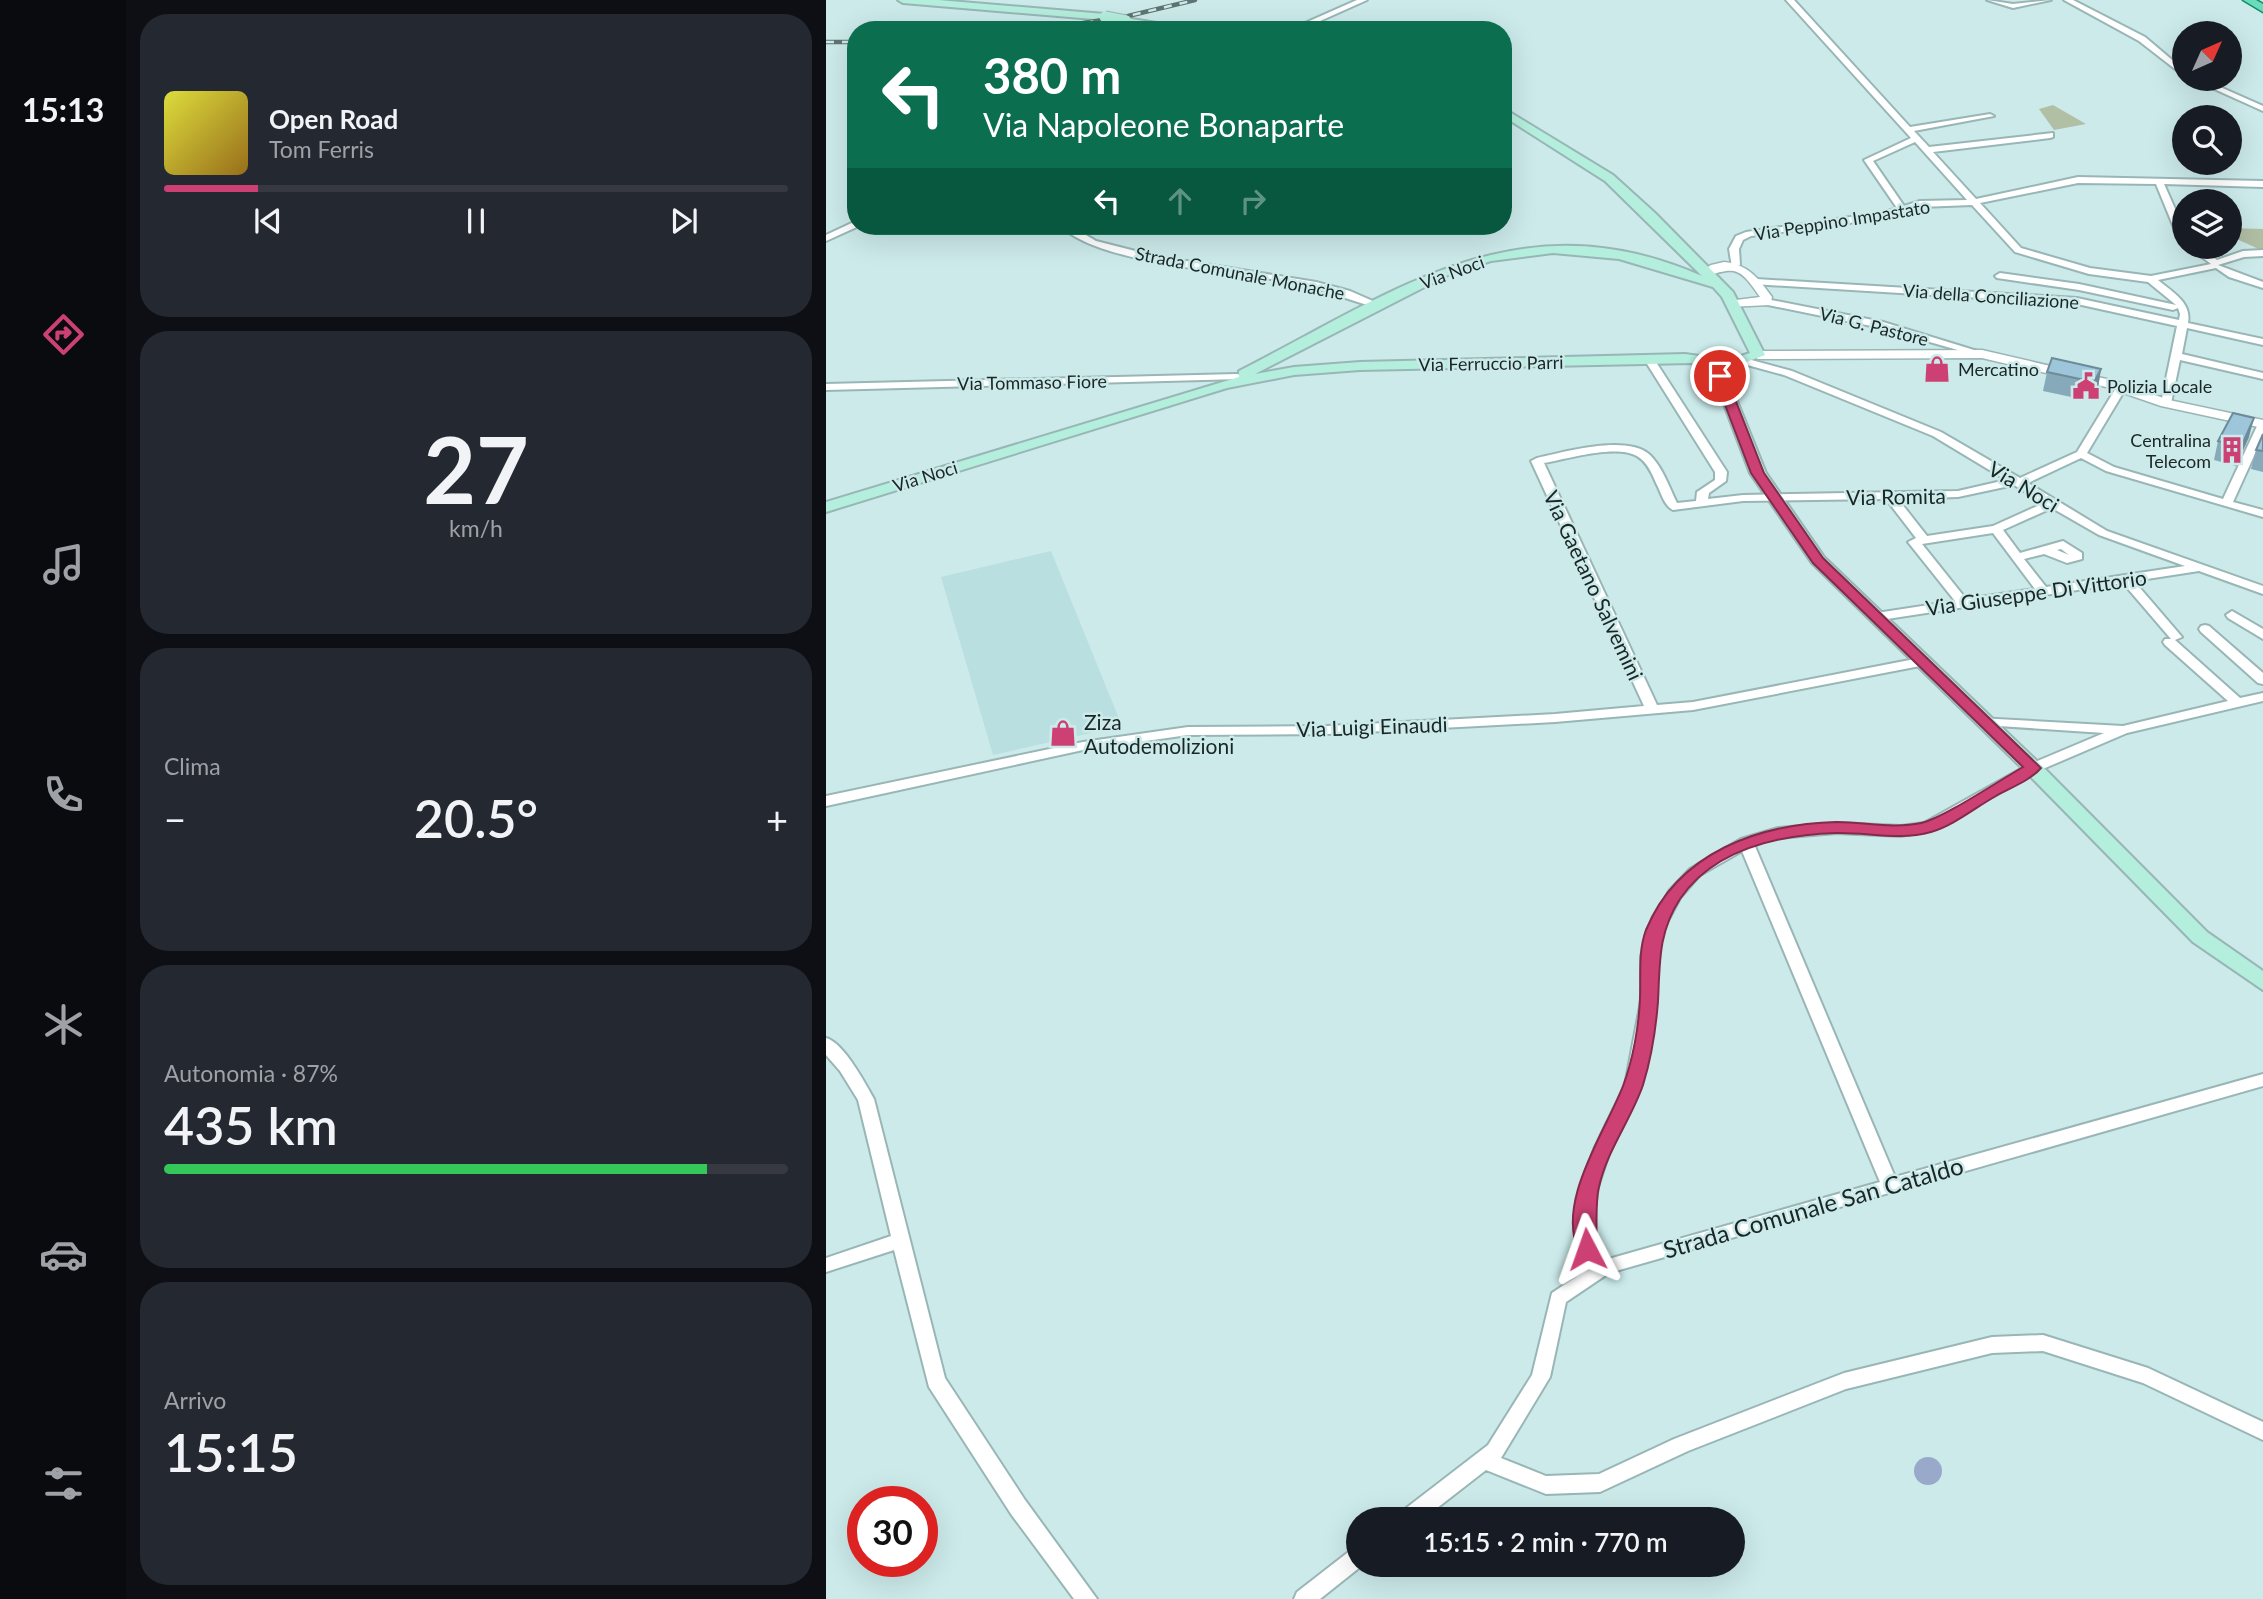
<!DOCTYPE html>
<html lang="it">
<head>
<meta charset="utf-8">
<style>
	body { margin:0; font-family:Lato,sans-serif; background:#242831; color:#f1f3f6; height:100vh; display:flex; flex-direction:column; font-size:26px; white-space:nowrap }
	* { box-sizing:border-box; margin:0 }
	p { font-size:23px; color:#9ea1a6 }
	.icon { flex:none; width:38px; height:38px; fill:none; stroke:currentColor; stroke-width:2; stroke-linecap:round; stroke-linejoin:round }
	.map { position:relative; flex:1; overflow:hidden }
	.drawer { display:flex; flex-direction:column; gap:14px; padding:14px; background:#0d0f14; width:700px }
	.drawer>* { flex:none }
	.guide { position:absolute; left:21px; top:21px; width:665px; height:214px; border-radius:28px; box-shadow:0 7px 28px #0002; background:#0b6e4f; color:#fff; overflow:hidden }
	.needle { width:46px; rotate:45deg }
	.controls { position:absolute; left:1346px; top:21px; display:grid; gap:14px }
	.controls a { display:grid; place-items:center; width:70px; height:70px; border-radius:50%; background:#171b24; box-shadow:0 7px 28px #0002; font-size:35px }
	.speed { position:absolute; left:21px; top:1486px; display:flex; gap:14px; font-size:35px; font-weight:700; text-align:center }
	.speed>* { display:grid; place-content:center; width:91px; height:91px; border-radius:50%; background:#171b24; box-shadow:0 7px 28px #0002; line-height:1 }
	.speed .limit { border:10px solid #d22; background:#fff; color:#111 }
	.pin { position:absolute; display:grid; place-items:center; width:60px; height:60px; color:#fff; margin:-30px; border:4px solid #fff; border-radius:50%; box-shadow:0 2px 7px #0007 }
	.me { position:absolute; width:77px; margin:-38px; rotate:356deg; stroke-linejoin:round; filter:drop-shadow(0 0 5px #0008) }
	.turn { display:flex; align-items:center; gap:24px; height:147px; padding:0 21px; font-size:32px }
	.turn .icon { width:91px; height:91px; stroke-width:2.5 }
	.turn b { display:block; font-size:49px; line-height:60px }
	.lanes { display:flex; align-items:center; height:66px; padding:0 21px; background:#0003; justify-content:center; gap:35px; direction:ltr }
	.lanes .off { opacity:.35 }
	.big { font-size:52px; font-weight:600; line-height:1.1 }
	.drawer .card { flex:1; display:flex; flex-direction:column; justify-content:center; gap:10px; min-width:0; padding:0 24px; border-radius:28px; background:#242831 }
	.drawer .dial { align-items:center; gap:0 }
	.dial b { font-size:91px; line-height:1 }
	.song { display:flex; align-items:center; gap:21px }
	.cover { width:84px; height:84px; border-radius:10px; background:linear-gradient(135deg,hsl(60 70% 55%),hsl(40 70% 35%)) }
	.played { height:7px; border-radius:4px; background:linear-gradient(90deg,#cc4073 15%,#363941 15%) }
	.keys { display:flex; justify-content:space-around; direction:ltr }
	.heat { display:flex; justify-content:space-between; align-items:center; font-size:38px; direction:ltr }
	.charge { height:10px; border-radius:5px; background:linear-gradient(90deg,#34c759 87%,#363941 0) }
	.trip { position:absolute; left:520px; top:1507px; width:399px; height:70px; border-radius:35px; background:#171b24; box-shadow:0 7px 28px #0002; font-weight:600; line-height:70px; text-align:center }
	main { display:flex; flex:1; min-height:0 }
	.dock { display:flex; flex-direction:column; width:126px; justify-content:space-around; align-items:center; background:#090b0e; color:#9ea1a6 }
	.dock .icon { width:49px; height:49px }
	.dock .current { color:#cc4073 }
	.dock b { font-size:32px; color:#f1f3f6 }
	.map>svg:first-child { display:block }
	.built { fill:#b9dfe0 }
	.green { fill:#b1bfa5 }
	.water { fill:#98a9ca }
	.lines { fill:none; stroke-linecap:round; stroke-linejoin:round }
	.minor-casing { stroke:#99b6b6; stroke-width:4 }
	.tertiary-casing { stroke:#99b6b6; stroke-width:3 }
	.secondary-casing { stroke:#99b6b6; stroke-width:4 }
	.primary-casing { stroke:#0d8d68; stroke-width:3 }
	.minor { fill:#fff; fill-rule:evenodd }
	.tertiary { fill:#fff; fill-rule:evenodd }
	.secondary { fill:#b4eedc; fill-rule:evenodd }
	.primary { fill:#6adcba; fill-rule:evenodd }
	.rail-casing { stroke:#607373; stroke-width:4.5 }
	.rail { stroke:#cceaea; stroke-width:2.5; stroke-dasharray:8; stroke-linecap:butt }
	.secondary-bridge-casing { stroke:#99b6b6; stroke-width:13; stroke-linecap:butt }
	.secondary-bridge { stroke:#b4eedc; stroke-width:11 }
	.wall { fill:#87aabb }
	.shaded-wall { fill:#6e8b99 }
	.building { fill:#9dc6da; stroke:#6e8b99; stroke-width:2 }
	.route { fill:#cc4073; stroke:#852a4b; stroke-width:2 }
	.labels { text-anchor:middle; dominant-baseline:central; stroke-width:5; stroke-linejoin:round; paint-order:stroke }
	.far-street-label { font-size:18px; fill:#1a2626; stroke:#cceaea }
	.far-poi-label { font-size:18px; fill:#1a2626; stroke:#cceaea; text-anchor:start }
	.street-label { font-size:21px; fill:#1a2626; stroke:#cceaea }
	.poi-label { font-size:21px; fill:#1a2626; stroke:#cceaea; text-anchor:start }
	.near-street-label { font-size:24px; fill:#1a2626; stroke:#cceaea }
</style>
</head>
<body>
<main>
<nav class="dock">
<b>15:13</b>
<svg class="icon current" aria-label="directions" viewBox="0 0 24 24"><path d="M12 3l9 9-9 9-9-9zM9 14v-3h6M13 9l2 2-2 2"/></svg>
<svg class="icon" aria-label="music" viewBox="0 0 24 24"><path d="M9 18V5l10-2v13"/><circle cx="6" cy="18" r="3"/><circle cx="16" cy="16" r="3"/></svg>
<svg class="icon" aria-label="phone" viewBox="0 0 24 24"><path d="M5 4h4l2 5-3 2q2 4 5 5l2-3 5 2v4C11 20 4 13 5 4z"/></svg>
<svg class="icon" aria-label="climate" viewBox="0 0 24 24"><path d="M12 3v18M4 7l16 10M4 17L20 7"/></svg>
<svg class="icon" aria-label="car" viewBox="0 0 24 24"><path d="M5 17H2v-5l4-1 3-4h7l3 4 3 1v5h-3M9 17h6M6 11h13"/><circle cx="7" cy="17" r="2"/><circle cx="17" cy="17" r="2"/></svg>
<svg class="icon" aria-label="filters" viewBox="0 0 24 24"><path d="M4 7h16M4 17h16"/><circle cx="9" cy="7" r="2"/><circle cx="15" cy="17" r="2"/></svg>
</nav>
<section class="drawer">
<div class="card">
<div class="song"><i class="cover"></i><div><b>Open Road</b><p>Tom Ferris</p></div></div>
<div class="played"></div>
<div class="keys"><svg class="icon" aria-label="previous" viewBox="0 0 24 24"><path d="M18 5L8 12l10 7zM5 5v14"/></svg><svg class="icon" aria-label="pause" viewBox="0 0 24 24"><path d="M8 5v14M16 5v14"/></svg><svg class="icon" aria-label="next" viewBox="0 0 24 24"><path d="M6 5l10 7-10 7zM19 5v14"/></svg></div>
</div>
<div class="card dial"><b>27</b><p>km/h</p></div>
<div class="card"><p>Clima</p>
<div class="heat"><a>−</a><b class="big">20.5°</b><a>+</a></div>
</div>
<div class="card"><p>Autonomia · 87%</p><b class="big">435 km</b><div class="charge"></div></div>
<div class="card"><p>Arrivo</p><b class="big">15:15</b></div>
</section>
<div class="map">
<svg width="1437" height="1599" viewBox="0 0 1437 1599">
	<rect width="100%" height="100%" fill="#cceaea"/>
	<polygon class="built" points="225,551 296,726 167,755 115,577"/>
	<g class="green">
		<polygon points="1227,105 1260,124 1228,130 1213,109"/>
		<polygon points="1404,228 1437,229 1437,251 1404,236"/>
	</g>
	<circle class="water" cx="1102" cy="1471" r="14"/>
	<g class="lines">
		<defs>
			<g id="minor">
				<polygon points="531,0 541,0 474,30 463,30"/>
				<path d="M960 0H968L1084 127 1164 114 1168 116 1088 131 1103 147 1227 133V137L1224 138 1107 152 1150 199 1252 177 1437 181V187L1338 184 1358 229V243L1353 240 1330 184 1252 183 1154 203 1195 248 1264 268 1325 276 1385 264 1363 247H1373L1391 260 1417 251 1437 250V256L1418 257 1392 265 1437 282V288L1403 277 1390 268 1332 280C1346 292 1366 302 1362 323L1437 339V345L1361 328 1356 354 1437 373V379L1354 360 1345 403 1340 406 1335 403 1351 326 1251 304 927 284 925 282 930 279 1251 298 1353 320 1354 314 1352 308 1347 310 1253 290 1171 278 1169 276 1174 273 1253 284 1350 305 1322 282 1263 274 1189 252 1146 205 1095 207 1060 218 925 236 917 240 913 249 914 265 906 267 903 249 910 236 920 232 1059 212 1071 208 1038 160 1085 138ZM1089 142 1141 200 1094 201 1078 206 1047 161Z"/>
				<polygon points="1161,0 1187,4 1225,0 1187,8"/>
				<polygon points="1238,0 1247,0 1319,37 1358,70 1358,76 1313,41"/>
				<polygon points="1366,79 1376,79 1437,106 1437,111"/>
				<polygon points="30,221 30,226 33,226 0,241 0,235"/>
				<path d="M235 226H245L270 241 329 256 490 282 524 291 556 305 551 308C520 299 490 287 458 281 405 272 271 263 235 226Z"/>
				<polygon points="940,299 1057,322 1161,354 1156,357 1055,328 937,304 935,302"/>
				<path d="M823 356 828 359 901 472 900 481 883 493 882 499 917 495 1132 491 1180 480 1107 436 958 375 914 363 913 361 918 358 966 371 1115 432 1194 478 1251 452 1290 388 1295 385 1300 388 1261 453 1288 467 1397 499 1432 424 1437 421V436L1407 502 1437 510V517L1280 471 1255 458 1202 483 1281 531 1437 586V594L1373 571 1308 581 1356 637 1349 640 1414 698 1437 693V701L1301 733 1212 771 1107 830 1075 836 1010 833 952 838 928 844 1069 1177 1437 1074V1086L783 1273 740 1302 724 1377 675 1458 720 1476 773 1474 848 1439 1018 1373 1166 1337 1217 1335 1322 1368 1437 1422V1440L1317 1383 1217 1351 1166 1353 1020 1389 862 1451 774 1492 720 1494 660 1470 597 1519H572L575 1512 662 1445 706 1375 726 1293 756 1273 749 1222 754 1187 769 1147 799 1085 815 1001V957L821 930 843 891 864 869 915 839 952 828 1010 823 1075 826 1098 823 1202 765 1278 733 1157 725 1152 724 1150 721 1152 718 1297 726 1402 701 1339 645 1337 642 1339 639H1345L1297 583 1048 621 1042 617 1044 614 1129 601 1082 542 1090 538 1060 499 917 501 847 510C838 506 835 492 830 483 826 473 821 462 811 456 790 444 741 459 718 463L831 705 867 702 1094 658 1100 662 1094 666 867 710 729 722 501 734 362 735 257 750 0 806V796L257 742 362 727 501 726 729 714 818 706 705 461 711 458C739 452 801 434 824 455 837 468 843 487 851 503L870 501 871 492 889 480V472L818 359ZM1188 485 1218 503 1167 526 1101 536 1072 499 1132 497ZM1226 508 1273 535 1359 566 1220 587 1198 559 1218 554 1241 563 1256 559V553L1237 541 1194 553 1177 530ZM1167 533 1209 589 1140 599 1096 544ZM1235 549 1243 555 1231 550ZM916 851 1054 1182 772 1262 767 1222 772 1187 785 1147 815 1085 831 1001V957L837 930 854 898 874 875Z"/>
				<polygon points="411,374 415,375 415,379 0,390 0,384"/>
				<polygon points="1406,611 1437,629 1437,639 1402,618 1400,615"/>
				<polygon points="1379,625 1383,626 1437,673 1437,684 1432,683 1375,632 1373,629 1375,626"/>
				<path d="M0 1038C18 1043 39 1083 48 1099L119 1378 199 1500 271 1599H248L185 1514 103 1387 68 1250 0 1272V1258L65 1236 32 1100 14 1071 0 1055Z"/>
				<polygon points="532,1547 532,1564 538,1564 494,1599 468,1599 471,1592 525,1550"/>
			</g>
			<g id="tertiary">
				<path d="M898 262C922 264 933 279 946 297L944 305 902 307V301L934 297C914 268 910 266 879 277L873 273 885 265Z"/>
				<polygon points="1156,350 1289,381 1343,400 1437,420 1437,428 1335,406 1280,387 1156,358 932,359 926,355 932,351"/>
			</g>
			<g id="secondary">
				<polygon points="72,0 112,0 279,14 284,17 279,20 77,3"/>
				<polygon points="300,18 355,27 360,30 335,30 296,23 295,21"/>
				<path d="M677 108 787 175 829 213 907 292 939 355 904 368 888 366 901 376 940 473 998 557 1214 764 1381 932 1437 971V990L1367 942 1200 772 986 563 924 473 888 378 866 363 534 370 468 375 401 388 0 512V502L413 377V371C570 291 693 196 876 276L779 181 677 116ZM727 253 793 259 887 287 896 297 924 353 903 360 859 354 534 362 468 367 429 374 624 274 665 261Z"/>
			</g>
			<polygon id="primary" points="1417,0 1430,0 1437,4 1437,12"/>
		</defs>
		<use href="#minor" class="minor-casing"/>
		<use href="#tertiary" class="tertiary-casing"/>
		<use href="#secondary" class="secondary-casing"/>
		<use href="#primary" class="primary-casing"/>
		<use href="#minor" class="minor"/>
		<use href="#tertiary" class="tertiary"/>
		<use href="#secondary" class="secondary"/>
		<use href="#primary" class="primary"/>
		<defs>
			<g id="rail">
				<polyline points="212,30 302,16 369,0"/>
				<polyline points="0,42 30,42"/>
			</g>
		</defs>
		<use href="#rail" class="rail-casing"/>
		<use href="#rail" class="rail"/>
		<defs>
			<polyline id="secondary-bridge" points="279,17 300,21"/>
		</defs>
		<use href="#secondary-bridge" class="secondary-bridge-casing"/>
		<use href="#secondary-bridge" class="secondary-bridge"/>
	</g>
	<g class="wall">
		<polygon points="1275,369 1272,388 1264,401 1217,391 1221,372"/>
		<polygon points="1437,434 1437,472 1425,469 1430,450"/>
		<polygon points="1423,437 1410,466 1388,460 1392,441"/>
	</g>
	<g class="shaded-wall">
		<polygon points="1275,369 1272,388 1264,401 1268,382"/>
		<polygon points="1428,418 1423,437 1410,466 1415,447"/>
	</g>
	<g class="building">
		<polygon points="1226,358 1275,369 1268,382 1221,372"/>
		<polygon points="1407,413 1428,418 1415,447 1392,441"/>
		<polygon points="1437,434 1437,451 1430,450"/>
	</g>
	<path class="route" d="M894 373 900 376 938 473 997 558 1215 768C1205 780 1184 788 1170 796 1150 807 1127 826 1105 832 1073 841 1041 832 1010 833 953 835 888 849 854 899 832 933 834 963 832 1001 830 1028 825 1059 817 1085 805 1120 781 1150 773 1187 768 1204 773 1246 768 1255H754C728 1203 779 1133 797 1086 807 1060 813 1025 814 998 815 975 812 951 820 930 852 852 933 824 1011 822 1039 822 1067 829 1095 823 1116 819 1174 780 1197 767L987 563 925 473 888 376Z"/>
	<defs>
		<symbol id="shop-bare" viewBox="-9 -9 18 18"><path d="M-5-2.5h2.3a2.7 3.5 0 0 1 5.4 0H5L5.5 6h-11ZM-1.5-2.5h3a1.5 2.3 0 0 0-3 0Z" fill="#cc4073" stroke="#cceaea" stroke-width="2.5" paint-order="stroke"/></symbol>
		<symbol id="civic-bare" viewBox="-9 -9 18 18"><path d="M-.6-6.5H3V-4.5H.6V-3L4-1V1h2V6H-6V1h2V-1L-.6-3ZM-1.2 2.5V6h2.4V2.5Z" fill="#cc4073" stroke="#cceaea" stroke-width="2.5" paint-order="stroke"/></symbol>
		<symbol id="building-bare" viewBox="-9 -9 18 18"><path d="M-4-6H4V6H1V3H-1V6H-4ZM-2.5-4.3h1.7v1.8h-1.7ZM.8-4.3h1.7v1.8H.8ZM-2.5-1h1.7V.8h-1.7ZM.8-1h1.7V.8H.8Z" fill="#cc4073" stroke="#cceaea" stroke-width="2.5" paint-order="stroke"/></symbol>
	</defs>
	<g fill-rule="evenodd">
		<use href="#shop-bare" x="1092" y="350" width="38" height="38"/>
		<use href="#civic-bare" x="1241" y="367" width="38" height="38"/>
		<use href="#building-bare" x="1387" y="431" width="38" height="38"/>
		<use href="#shop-bare" x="218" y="714" width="38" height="38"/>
	</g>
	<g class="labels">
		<g class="far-street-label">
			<text transform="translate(1016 220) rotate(-9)">Via Peppino Impastato</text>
			<text transform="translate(626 272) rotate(-20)">Via Noci</text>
			<text transform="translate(414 273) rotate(11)">Strada Comunale Monache</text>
			<text transform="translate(1165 296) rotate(4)">Via della Conciliazione</text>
			<text transform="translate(1048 326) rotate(14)">Via G. Pastore</text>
			<text transform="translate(665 363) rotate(-1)">Via Ferruccio Parri</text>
			<text transform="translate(206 382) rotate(-1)">Via Tommaso Fiore</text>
			<text transform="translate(99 476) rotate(-17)">Via Noci</text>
		</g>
		<g class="far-poi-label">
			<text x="1132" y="369">Mercatino</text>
			<text x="1281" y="386">Polizia Locale</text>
			<text x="1385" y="440" text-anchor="end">Centralina<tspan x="1385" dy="21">Telecom</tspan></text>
		</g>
		<g class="street-label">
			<text transform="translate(1198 486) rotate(31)">Via Noci</text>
			<text transform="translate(1070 496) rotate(-1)">Via Romita</text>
			<text transform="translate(768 585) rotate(65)">Via Gaetano Salvemini</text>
			<text transform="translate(1210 592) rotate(-8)">Via Giuseppe Di Vittorio</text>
			<text transform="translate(546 726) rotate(-2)">Via Luigi Einaudi</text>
		</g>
		<g class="poi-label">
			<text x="258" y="721">Ziza<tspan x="258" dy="24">Autodemolizioni</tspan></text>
		</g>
		<g class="near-street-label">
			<text transform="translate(987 1207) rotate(-16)">Strada Comunale San Cataldo</text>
		</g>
	</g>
</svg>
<div class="controls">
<a><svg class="needle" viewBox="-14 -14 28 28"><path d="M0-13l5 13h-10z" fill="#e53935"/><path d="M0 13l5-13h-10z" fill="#9ea1a6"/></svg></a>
<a><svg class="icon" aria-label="search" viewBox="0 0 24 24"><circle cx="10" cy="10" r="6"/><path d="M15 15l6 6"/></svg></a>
<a><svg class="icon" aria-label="layers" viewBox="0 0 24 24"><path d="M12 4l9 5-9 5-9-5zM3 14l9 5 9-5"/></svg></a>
</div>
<div class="speed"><div class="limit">30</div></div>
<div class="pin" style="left:894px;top:376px;background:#d93025"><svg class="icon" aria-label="arrive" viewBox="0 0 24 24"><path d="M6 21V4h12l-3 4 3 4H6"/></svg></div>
<svg class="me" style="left:761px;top:1249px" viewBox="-20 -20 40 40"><path d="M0-17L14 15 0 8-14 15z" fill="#cc4073" stroke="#fff" stroke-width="4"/></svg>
<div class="trip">15:15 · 2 min · 770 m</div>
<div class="guide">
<div class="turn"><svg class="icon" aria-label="left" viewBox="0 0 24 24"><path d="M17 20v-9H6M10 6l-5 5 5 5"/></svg><div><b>380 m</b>Via Napoleone Bonaparte</div></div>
<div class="lanes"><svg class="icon" aria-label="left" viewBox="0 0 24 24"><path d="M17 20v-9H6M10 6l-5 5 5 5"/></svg><svg class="icon off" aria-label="ahead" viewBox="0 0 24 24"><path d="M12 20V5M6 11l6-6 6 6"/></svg><svg class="icon off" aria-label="right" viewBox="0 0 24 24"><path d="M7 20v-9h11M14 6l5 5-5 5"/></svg></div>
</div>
</div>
</main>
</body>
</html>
